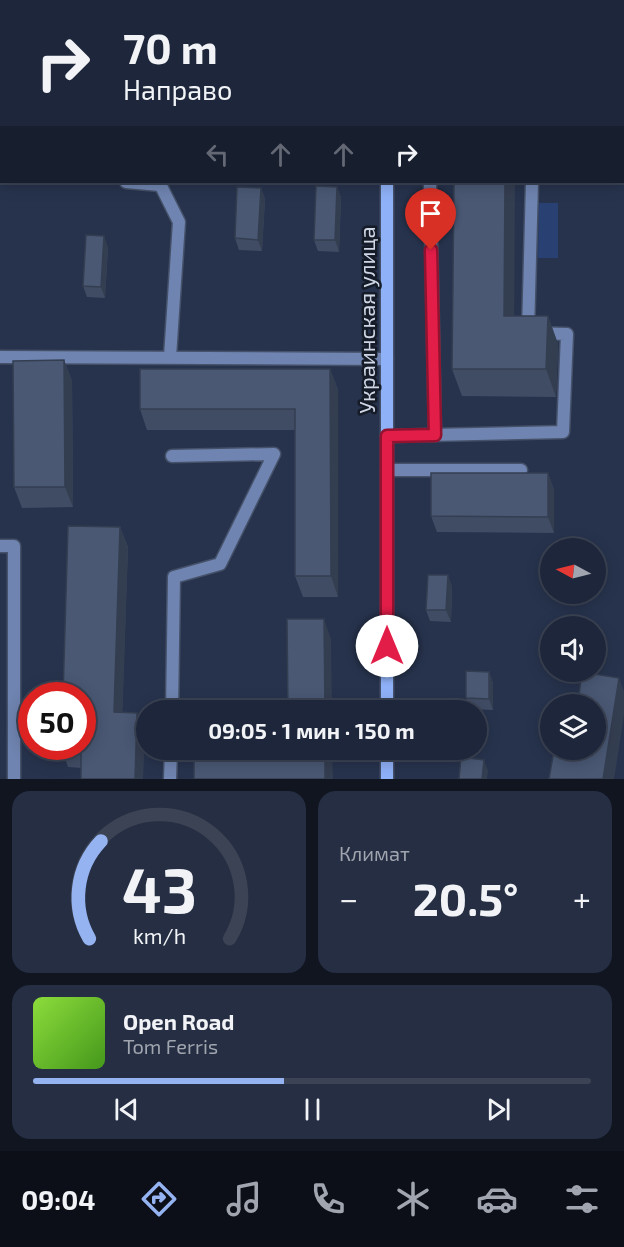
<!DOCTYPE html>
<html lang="ru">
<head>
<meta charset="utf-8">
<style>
	body { margin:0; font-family:"Exo 2",sans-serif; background:#252e42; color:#f1f3f6; height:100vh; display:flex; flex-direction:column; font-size:22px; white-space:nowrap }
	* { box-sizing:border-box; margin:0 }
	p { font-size:20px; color:#a0a5af }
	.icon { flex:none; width:33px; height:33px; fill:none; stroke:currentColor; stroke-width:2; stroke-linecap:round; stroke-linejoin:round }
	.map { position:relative; height:779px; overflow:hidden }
	.drawer { display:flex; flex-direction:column; gap:12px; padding:12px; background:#101520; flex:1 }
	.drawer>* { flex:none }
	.banner { position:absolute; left:0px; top:0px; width:624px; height:183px; box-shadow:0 3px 15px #0003,0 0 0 2px #3b4354; background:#1d263a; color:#f1f3f6; overflow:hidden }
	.needle { width:39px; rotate:277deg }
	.controls { position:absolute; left:540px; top:538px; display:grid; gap:12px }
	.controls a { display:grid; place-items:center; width:66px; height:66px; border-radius:50%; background:#1d263a; box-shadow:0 3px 15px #0003,0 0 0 2px #3b4354; font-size:30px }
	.speed { position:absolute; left:18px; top:682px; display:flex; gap:12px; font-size:30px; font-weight:700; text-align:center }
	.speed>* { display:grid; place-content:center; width:78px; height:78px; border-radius:50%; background:#1d263a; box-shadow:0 3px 15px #0003,0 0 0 2px #3b4354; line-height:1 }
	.speed .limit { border:9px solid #d22; background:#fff; color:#111 }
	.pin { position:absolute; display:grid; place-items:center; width:51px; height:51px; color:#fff; margin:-62px -26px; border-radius:50% 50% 50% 0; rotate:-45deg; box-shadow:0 0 6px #0007 }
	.pin .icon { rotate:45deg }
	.me { position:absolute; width:66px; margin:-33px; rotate:0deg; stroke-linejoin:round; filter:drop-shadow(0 0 4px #0008) }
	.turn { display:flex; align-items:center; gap:21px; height:126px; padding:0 24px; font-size:27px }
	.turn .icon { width:78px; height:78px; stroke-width:2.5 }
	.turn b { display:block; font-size:42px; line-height:51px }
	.lanes { display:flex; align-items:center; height:57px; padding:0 24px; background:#0003; justify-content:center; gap:30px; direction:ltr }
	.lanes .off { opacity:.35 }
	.big { font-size:45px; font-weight:700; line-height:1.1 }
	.drawer .tile { flex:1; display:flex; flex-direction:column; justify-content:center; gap:9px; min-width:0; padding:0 21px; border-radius:18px; background:#252e42 }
	.drawer .dial { align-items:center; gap:0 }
	.dial svg { height:156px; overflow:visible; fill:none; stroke:#3b4354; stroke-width:7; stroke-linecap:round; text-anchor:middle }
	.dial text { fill:#f1f3f6; stroke:none }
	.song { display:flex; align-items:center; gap:18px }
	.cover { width:72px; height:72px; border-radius:9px; background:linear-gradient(135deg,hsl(90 70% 55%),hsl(100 70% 35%)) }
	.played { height:6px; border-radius:3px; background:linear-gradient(90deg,#95b2f1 45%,#3b4354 45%) }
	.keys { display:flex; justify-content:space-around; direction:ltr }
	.heat { display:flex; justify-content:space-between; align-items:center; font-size:33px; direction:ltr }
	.drawer .tiles { flex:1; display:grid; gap:12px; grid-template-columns:1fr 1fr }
	.tile:last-child { grid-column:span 2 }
	.trip { position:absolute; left:136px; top:700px; width:351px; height:60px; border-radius:30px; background:#1d263a; box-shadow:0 3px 15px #0003,0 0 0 2px #3b4354; font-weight:700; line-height:60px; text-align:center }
	.tab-bar { display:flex; height:96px; justify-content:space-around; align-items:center; background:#0c0f17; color:#a0a5af }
	.tab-bar .icon { width:42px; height:42px }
	.tab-bar .on { color:#95b2f1 }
	.tab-bar b { font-size:27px; color:#f1f3f6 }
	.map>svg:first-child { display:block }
	.pitch { fill:#294072 }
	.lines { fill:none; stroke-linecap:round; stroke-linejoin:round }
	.lane-casing { stroke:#455169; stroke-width:15 }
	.secondary-casing { stroke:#455169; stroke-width:15 }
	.lane { stroke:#6f84b0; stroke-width:12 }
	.secondary { stroke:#8fb1f7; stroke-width:12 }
	.wall { fill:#404c64 }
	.shaded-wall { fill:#343e51 }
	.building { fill:#4a5874; stroke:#343e51; stroke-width:1.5 }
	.route-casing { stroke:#92132f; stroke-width:15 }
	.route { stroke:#e11d48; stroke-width:10 }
	.labels { text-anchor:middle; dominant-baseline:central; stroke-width:5; stroke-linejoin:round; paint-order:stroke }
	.street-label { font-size:22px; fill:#cfd7e7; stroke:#151b27 }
</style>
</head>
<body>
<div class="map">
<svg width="624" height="779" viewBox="0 0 624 779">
	<rect width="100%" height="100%" fill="#27334d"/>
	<polygon class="pitch" points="539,203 558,203 558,258 538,258"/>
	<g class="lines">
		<defs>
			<g id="lane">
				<polyline points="0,131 2,135"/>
				<polyline points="126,182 160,185"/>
				<polyline points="159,182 179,222 170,357"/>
				<polyline points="430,182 435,435"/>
				<polyline points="0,357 387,359"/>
				<polyline points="387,436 563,432 567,334 528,333 532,182"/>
				<polyline points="387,470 521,470"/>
				<polyline points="0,546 14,546 14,779"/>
				<polyline points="172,711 174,577 220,564 274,454 172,456"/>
				<polyline points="170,779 171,750"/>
			</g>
			<g id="secondary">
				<polyline points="547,0 549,2"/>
				<polyline points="585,0 587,2"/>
				<polyline points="391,2 391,0"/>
				<polyline points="403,2 403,0"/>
				<polyline points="622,28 624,29"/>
				<polyline points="387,711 387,182"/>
				<polyline points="387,750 387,779"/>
			</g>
		</defs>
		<use href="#lane" class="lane-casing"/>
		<use href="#secondary" class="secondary-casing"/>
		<use href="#lane" class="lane"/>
		<use href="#secondary" class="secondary"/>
	</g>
	<g class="wall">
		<polygon points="337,187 341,198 339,252 318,251 314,240"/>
		<polygon points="261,188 265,199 262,251 239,250 235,238"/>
		<polygon points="108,247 105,298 87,297 83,286"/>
		<polygon points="515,316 548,316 558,344 556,397 462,396 452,369"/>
		<polygon points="64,360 72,381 73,507 22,508 14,487"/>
		<polygon points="330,369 338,390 338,597 303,597 295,576 295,430 147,430 140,409"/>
		<polygon points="548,473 554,490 554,533 437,532 431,516"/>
		<polygon points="120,527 128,547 122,712 144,733 143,779 81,779 81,768 68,767 61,747"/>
		<polygon points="452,586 451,622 430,621 426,610"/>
		<polygon points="489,672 493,683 493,710 470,709 466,698"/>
	</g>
	<g class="shaded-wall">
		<polygon points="505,182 515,182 514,344 504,316"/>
		<polygon points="337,187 341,198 339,252 335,240"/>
		<polygon points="261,188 265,199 262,251 258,240"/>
		<polygon points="104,236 108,247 105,298 101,287"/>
		<polygon points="548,316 558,344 556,397 546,369"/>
		<polygon points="64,360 72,381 73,507 65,487"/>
		<polygon points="330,369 338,390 338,597 331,576"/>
		<polygon points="548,473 554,490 554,533 548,517"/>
		<polygon points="120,527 128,547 122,732 114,712"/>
		<polygon points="448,575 452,586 451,622 446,610"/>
		<polygon points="324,619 331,639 332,711 325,711"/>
		<polygon points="489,672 493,683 493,710 489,699"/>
		<polygon points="619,678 624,691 624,715 614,779 603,779"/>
		<polygon points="137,713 144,733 143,779 135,779"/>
		<polygon points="325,750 332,750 333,779 325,779"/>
		<polygon points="484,760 488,771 487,779 482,779"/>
	</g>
	<g class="building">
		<rect x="104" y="0" width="211" height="2"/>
		<polygon points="454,182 505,182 504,316 548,316 546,369 452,369"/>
		<polygon points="316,186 337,187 335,240 314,240"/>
		<polygon points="237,187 261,188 258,240 235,238"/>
		<polygon points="86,235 104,236 101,287 83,286"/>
		<polygon points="64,360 65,487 14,487 13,361"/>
		<polygon points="140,369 330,369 331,576 295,576 295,409 140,409"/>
		<polygon points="431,473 548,473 548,517 431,516"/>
		<polygon points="68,526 120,527 114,712 137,713 135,779 81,779 81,748 61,747 82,747 82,696 63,696"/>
		<polygon points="428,575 448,575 446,610 426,610"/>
		<polygon points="287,619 324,619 325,711 288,711"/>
		<polygon points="466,671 489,672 489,699 466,698"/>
		<polygon points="582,672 619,678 603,779 549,779 554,750 596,750 596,705 568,705 570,694 579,695"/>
		<polygon points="288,750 325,750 325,779 194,779 194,758 288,757"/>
		<polygon points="461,757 484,760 482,779 459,779"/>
	</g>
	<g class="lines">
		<defs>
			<polyline id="route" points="387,646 387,436 435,435 431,250"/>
		</defs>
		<use href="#route" class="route-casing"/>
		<use href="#route" class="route"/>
	</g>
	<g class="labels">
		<g class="street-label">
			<text transform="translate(366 320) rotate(-90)">Украинская улица</text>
		</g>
	</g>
</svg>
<div class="controls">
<a><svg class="needle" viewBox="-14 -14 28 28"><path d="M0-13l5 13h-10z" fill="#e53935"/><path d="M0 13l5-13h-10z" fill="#a0a5af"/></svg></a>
<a><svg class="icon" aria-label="sound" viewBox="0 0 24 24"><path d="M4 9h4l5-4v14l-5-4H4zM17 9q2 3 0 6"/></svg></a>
<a><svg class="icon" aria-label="layers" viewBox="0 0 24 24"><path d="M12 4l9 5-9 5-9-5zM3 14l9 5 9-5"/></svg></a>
</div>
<div class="speed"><div class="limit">50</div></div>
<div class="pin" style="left:431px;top:250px;background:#d93025"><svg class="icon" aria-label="arrive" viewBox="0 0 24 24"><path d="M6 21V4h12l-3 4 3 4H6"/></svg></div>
<svg class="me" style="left:387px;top:646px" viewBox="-20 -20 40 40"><circle r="19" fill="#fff"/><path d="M0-13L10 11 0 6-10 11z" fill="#e11d48"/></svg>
<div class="trip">09:05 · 1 мин · 150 m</div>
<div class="banner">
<div class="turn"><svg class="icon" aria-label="right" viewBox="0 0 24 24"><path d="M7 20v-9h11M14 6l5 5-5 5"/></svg><div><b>70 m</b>Направо</div></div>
<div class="lanes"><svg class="icon off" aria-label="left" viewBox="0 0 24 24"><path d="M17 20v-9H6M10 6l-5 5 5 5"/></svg><svg class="icon off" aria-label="ahead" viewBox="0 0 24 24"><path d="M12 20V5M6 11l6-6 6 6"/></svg><svg class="icon off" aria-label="ahead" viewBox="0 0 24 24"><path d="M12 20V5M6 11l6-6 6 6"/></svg><svg class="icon" aria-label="right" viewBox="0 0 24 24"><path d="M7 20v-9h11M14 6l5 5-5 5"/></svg></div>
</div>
</div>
<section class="drawer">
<div class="tiles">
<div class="tile dial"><svg viewBox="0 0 100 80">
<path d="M14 69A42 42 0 1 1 86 69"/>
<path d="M14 69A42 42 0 0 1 20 19" stroke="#95b2f1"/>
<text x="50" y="56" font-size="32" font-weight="700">43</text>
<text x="50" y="72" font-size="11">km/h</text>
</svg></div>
<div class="tile"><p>Климат</p>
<div class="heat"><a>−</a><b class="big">20.5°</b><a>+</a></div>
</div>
<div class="tile">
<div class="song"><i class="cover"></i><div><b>Open Road</b><p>Tom Ferris</p></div></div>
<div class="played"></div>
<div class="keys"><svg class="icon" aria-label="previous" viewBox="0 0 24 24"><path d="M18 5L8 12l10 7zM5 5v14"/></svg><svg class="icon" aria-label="pause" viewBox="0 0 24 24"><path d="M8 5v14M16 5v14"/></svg><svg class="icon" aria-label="next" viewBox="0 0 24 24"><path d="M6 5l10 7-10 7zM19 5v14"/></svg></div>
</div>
</div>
</section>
<nav class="tab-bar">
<b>09:04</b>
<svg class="icon on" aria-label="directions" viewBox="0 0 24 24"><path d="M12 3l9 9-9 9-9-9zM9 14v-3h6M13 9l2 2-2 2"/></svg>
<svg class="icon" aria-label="music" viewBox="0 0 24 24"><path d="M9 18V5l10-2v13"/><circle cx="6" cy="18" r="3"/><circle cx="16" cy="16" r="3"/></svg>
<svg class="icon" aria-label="phone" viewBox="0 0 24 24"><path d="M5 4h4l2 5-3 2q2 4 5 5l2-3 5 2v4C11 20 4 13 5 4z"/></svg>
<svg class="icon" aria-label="climate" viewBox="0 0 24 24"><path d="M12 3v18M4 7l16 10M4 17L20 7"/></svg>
<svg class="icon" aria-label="car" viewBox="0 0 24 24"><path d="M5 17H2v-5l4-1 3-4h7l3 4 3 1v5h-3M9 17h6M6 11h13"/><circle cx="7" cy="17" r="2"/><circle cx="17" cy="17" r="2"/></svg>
<svg class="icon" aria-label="filters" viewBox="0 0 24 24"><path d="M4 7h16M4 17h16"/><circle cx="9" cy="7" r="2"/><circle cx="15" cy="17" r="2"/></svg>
</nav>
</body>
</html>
